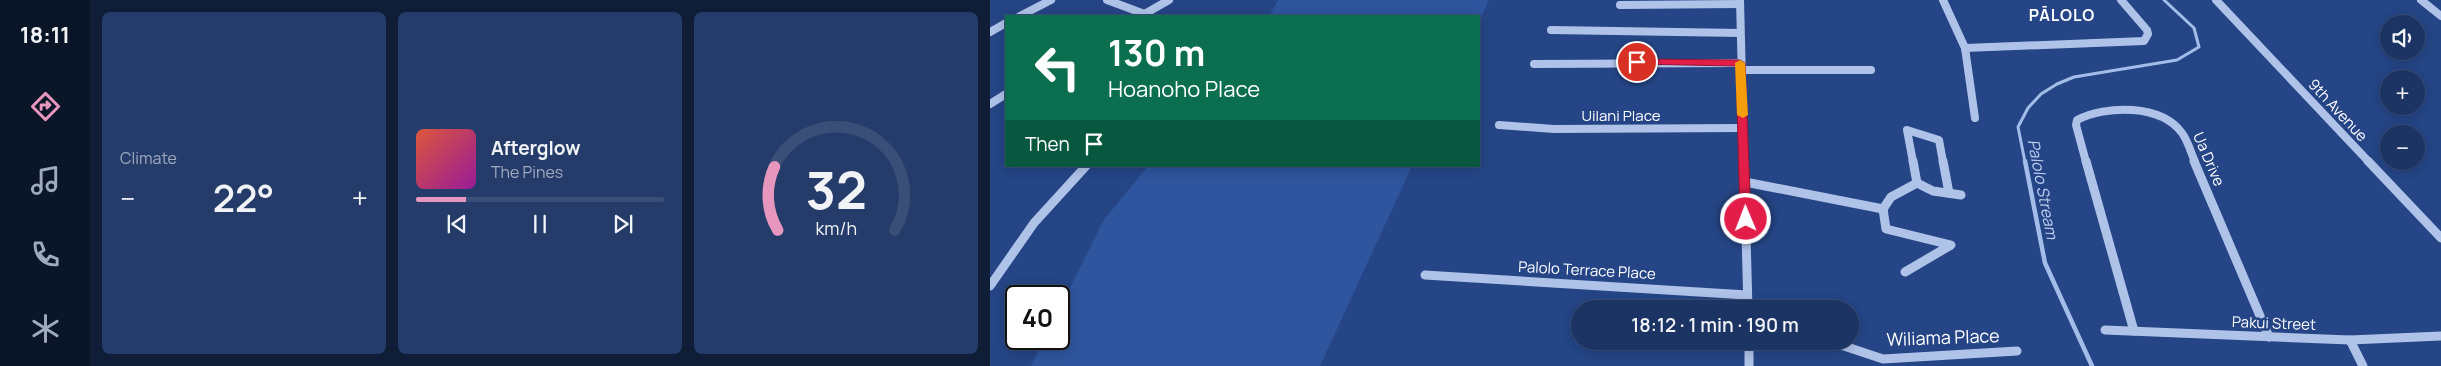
<!DOCTYPE html>
<html lang="en">
<head>
<meta charset="utf-8">
<style>
	body { margin:0; font-family:Manrope,sans-serif; background:#253c6a; color:#f1f3f6; height:100vh; display:flex; flex-direction:column; font-size:19px; white-space:nowrap }
	* { box-sizing:border-box; margin:0 }
	p { font-size:16px; color:#a0aabf }
	.icon { flex:none; width:28px; height:28px; fill:none; stroke:currentColor; stroke-width:2; stroke-linecap:round; stroke-linejoin:round }
	.map { position:relative; flex:1; overflow:hidden }
	.side { display:flex; flex-direction:column; gap:12px; padding:12px; background:#0f1d37; width:900px }
	.side>* { flex:none }
	.guide { position:absolute; left:15px; top:15px; width:475px; height:152px; border-radius:0px; box-shadow:0 2px 12px #0003,0 0 0 1px #3a4f78; background:#0b6e4f; color:#fff; overflow:hidden }
	.fabs { position:absolute; left:1390px; top:15px; display:grid; gap:10px }
	.fabs a { display:grid; place-items:center; width:45px; height:45px; border-radius:50%; background:#1c3464; box-shadow:0 2px 12px #0003,0 0 0 1px #3a4f78; font-size:25px }
	.speed { position:absolute; left:15px; top:285px; display:flex; gap:10px; font-size:25px; font-weight:700; text-align:center }
	.speed>* { display:grid; place-content:center; width:65px; height:65px; border-radius:50%; background:#1c3464; box-shadow:0 2px 12px #0003,0 0 0 1px #3a4f78; line-height:1 }
	.speed .limit { border:2px solid #111; border-radius:8px; background:#fff; color:#111 }
	.pin { position:absolute; display:grid; place-items:center; width:42px; height:42px; color:#fff; margin:-21px; border:2px solid #fff; border-radius:50%; box-shadow:0 1px 5px #0007 }
	.me { position:absolute; width:55px; margin:-28px; rotate:359deg; stroke-linejoin:round; filter:drop-shadow(0 0 4px #0008) }
	.turn { display:flex; align-items:center; gap:18px; height:105px; padding:0 20px; font-size:22px }
	.turn .icon { width:65px; height:65px; stroke-width:2.5 }
	.turn b { display:block; font-size:35px; line-height:42px }
	.then { display:flex; align-items:center; height:48px; padding:0 20px; background:#0003; gap:10px; font-size:19px }
	.big { font-size:38px; font-weight:600; line-height:1.1 }
	.side .card { flex:1; display:flex; flex-direction:column; justify-content:center; gap:8px; min-width:0; padding:0 18px; border-radius:8px; background:#253c6a }
	.side .dial { align-items:center; gap:0 }
	.dial svg { height:130px; overflow:visible; fill:none; stroke:#3a4f78; stroke-width:7; stroke-linecap:round; text-anchor:middle }
	.dial text { fill:#f1f3f6; stroke:none }
	.song { display:flex; align-items:center; gap:15px }
	.cover { width:60px; height:60px; border-radius:8px; background:linear-gradient(135deg,hsl(10 70% 55%),hsl(300 70% 35%)) }
	.played { height:5px; border-radius:2px; background:linear-gradient(90deg,#e797bd 20%,#3a4f78 20%) }
	.keys { display:flex; justify-content:space-around; direction:ltr }
	.heat { display:flex; justify-content:space-between; align-items:center; font-size:28px; direction:ltr }
	.side .tiles { flex:1; display:grid; gap:12px; grid-template-columns:repeat(3,1fr) }
	.trip { position:absolute; left:581px; top:300px; width:288px; height:50px; border-radius:25px; background:#1c3464; box-shadow:0 2px 12px #0003,0 0 0 1px #3a4f78; font-weight:600; line-height:50px; text-align:center }
	main { display:flex; flex:1; min-height:0 }
	.menu { display:flex; flex-direction:column; width:90px; justify-content:space-around; align-items:center; background:#0b1528; color:#a0aabf }
	.menu .icon { width:35px; height:35px }
	.menu .on { color:#e797bd }
	.menu b { font-size:22px; color:#f1f3f6 }
	.map>svg:first-child { display:block }
	.green { fill:#2f559e }
	.lines { fill:none; stroke-linecap:round; stroke-linejoin:round }
	.stream-far1 { stroke:#a3bde9; stroke-width:3 }
	.stream { stroke:#a3bde9; stroke-width:4.5 }
	.minor-far1 { stroke:#afc3e9; stroke-width:8 }
	.minor { stroke:#afc3e9; stroke-width:9 }
	.route { fill:#e11d48; stroke:#92132f }
	.slow { fill:#f59e0b }
	.labels { text-anchor:middle; dominant-baseline:central; stroke-width:5; stroke-linejoin:round; paint-order:stroke }
	.street-label { font-size:15px; fill:#fff; stroke:#254586 }
	.far-district-label { font-size:16px; font-weight:bold; letter-spacing:1px; fill:#fff; stroke:#254586 }
	.water-label { font-size:16px; font-style:italic; fill:#bbcef0; stroke:#254586 }
	.near-street-label { font-size:18px; fill:#fff; stroke:#254586 }
</style>
</head>
<body>
<main>
<nav class="menu">
<b>18:11</b>
<svg class="icon on" aria-label="directions" viewBox="0 0 24 24"><path d="M12 3l9 9-9 9-9-9zM9 14v-3h6M13 9l2 2-2 2"/></svg>
<svg class="icon" aria-label="music" viewBox="0 0 24 24"><path d="M9 18V5l10-2v13"/><circle cx="6" cy="18" r="3"/><circle cx="16" cy="16" r="3"/></svg>
<svg class="icon" aria-label="phone" viewBox="0 0 24 24"><path d="M5 4h4l2 5-3 2q2 4 5 5l2-3 5 2v4C11 20 4 13 5 4z"/></svg>
<svg class="icon" aria-label="climate" viewBox="0 0 24 24"><path d="M12 3v18M4 7l16 10M4 17L20 7"/></svg>
</nav>
<section class="side">
<div class="tiles">
<div class="card"><p>Climate</p>
<div class="heat"><a>−</a><b class="big">22°</b><a>+</a></div>
</div>
<div class="card">
<div class="song"><i class="cover"></i><div><b>Afterglow</b><p>The Pines</p></div></div>
<div class="played"></div>
<div class="keys"><svg class="icon" aria-label="previous" viewBox="0 0 24 24"><path d="M18 5L8 12l10 7zM5 5v14"/></svg><svg class="icon" aria-label="pause" viewBox="0 0 24 24"><path d="M8 5v14M16 5v14"/></svg><svg class="icon" aria-label="next" viewBox="0 0 24 24"><path d="M6 5l10 7-10 7zM19 5v14"/></svg></div>
</div>
<div class="card dial"><svg viewBox="0 0 100 80">
<path d="M14 69A42 42 0 1 1 86 69"/>
<path d="M14 69A42 42 0 0 1 12 30" stroke="#e797bd"/>
<text x="50" y="56" font-size="32" font-weight="700">32</text>
<text x="50" y="72" font-size="11">km/h</text>
</svg></div>
</div>
</section>
<div class="map">
<svg width="1451" height="366" viewBox="0 0 1451 366">
	<rect width="100%" height="100%" fill="#254586"/>
	<g class="green">
		<polygon points="288,0 499,0 489,22 489,16 279,16"/>
		<polygon points="158,166 422,166 330,366 41,366 54,339 69,339 69,310 113,221"/>
	</g>
	<g class="lines">
		<polyline class="stream-far1" points="1035,162 1028,127 1038,108 1051,94 1067,84 1084,77 1187,60 1209,47 1204,28 1174,0"/>
		<polyline class="stream" points="1035,161 1055,263 1102,366"/>
		<g class="minor-far1">
			<polyline points="117,0 160,16"/>
			<polyline points="750,0 754,162"/>
			<polyline points="953,0 975,48 985,118"/>
			<polyline points="1226,0 1379,162"/>
			<polyline points="1431,0 1451,16"/>
			<polyline points="630,5 750,4"/>
			<polyline points="30,16 61,0"/>
			<polyline points="151,16 179,0"/>
			<polyline points="561,30 750,33"/>
			<polyline points="0,32 16,23"/>
			<polyline points="975,48 1154,41 1158,34 1157,30 1131,0"/>
			<polyline points="544,64 750,63"/>
			<polyline points="751,70 881,70"/>
			<polyline points="0,104 16,94"/>
			<polyline points="509,125 564,129 753,128"/>
			<polyline points="923,162 917,130 949,140 953,162"/>
			<path d="M1096 162 1086 125 1087 120C1116 105 1171 104 1192 133 1198 141 1201 153 1205 162"/>
		</g>
		<g class="minor">
			<polyline points="754,161 758,309"/>
			<polyline points="953,161 959,193"/>
			<polyline points="1096,161 1144,331"/>
			<polyline points="1204,161 1279,337"/>
			<polyline points="1378,161 1451,238"/>
			<polyline points="755,182 893,209 896,229 961,245 915,272"/>
			<polyline points="927,183 943,191 971,195"/>
			<polyline points="893,209 901,197 927,183 923,161"/>
			<polyline points="435,275 757,295"/>
			<polyline points="0,286 44,223 96,166"/>
			<polyline points="1115,330 1360,340 1451,336"/>
			<polyline points="1360,340 1373,366"/>
			<polyline points="759,341 759,366"/>
			<polyline points="822,341 848,344 893,359 1027,351"/>
		</g>
	</g>
	<polygon class="route" points="647,59 750,60 755,63 761,219 760,222 756,224 750,219 746,66 644,64 642,62"/>
	<polygon class="slow" points="750,60 755,63 758,115 753,118 747,115 745,63"/>
	<g class="labels">
		<g class="street-label">
			<text transform="translate(1348 110) rotate(47)">9th Avenue</text>
			<text x="631" y="115">Uilani Place</text>
			<text transform="translate(1219 159) rotate(67)">Ua Drive</text>
			<text transform="translate(597 270) rotate(3)">Palolo Terrace Place</text>
			<text transform="translate(1284 323) rotate(2)">Pakui Street</text>
		</g>
		<g class="far-district-label">
			<text x="1072" y="15">PĀLOLO</text>
		</g>
		<g class="water-label">
			<text transform="translate(1053 189) rotate(79)">Palolo Stream</text>
		</g>
		<g class="near-street-label">
			<text transform="translate(953 337) rotate(-2)">Wiliama Place</text>
		</g>
	</g>
</svg>
<div class="fabs">
<a><svg class="icon" aria-label="sound" viewBox="0 0 24 24"><path d="M4 9h4l5-4v14l-5-4H4zM17 9q2 3 0 6"/></svg></a>
<a>+</a>
<a>−</a>
</div>
<div class="speed"><div class="limit">40</div></div>
<div class="pin" style="left:647px;top:62px;background:#d93025"><svg class="icon" aria-label="arrive" viewBox="0 0 24 24"><path d="M6 21V4h12l-3 4 3 4H6"/></svg></div>
<svg class="me" style="left:756px;top:219px" viewBox="-20 -20 40 40"><circle r="17" fill="#e11d48" stroke="#fff" stroke-width="3"/><path d="M0-11L8 9 0 5-8 9z" fill="#fff"/></svg>
<div class="trip">18:12 · 1 min · 190 m</div>
<div class="guide">
<div class="turn"><svg class="icon" aria-label="left" viewBox="0 0 24 24"><path d="M17 20v-9H6M10 6l-5 5 5 5"/></svg><div><b>130 m</b>Hoanoho Place</div></div>
<div class="then">Then<svg class="icon" aria-label="arrive" viewBox="0 0 24 24"><path d="M6 21V4h12l-3 4 3 4H6"/></svg></div>
</div>
</div>
</main>
</body>
</html>
